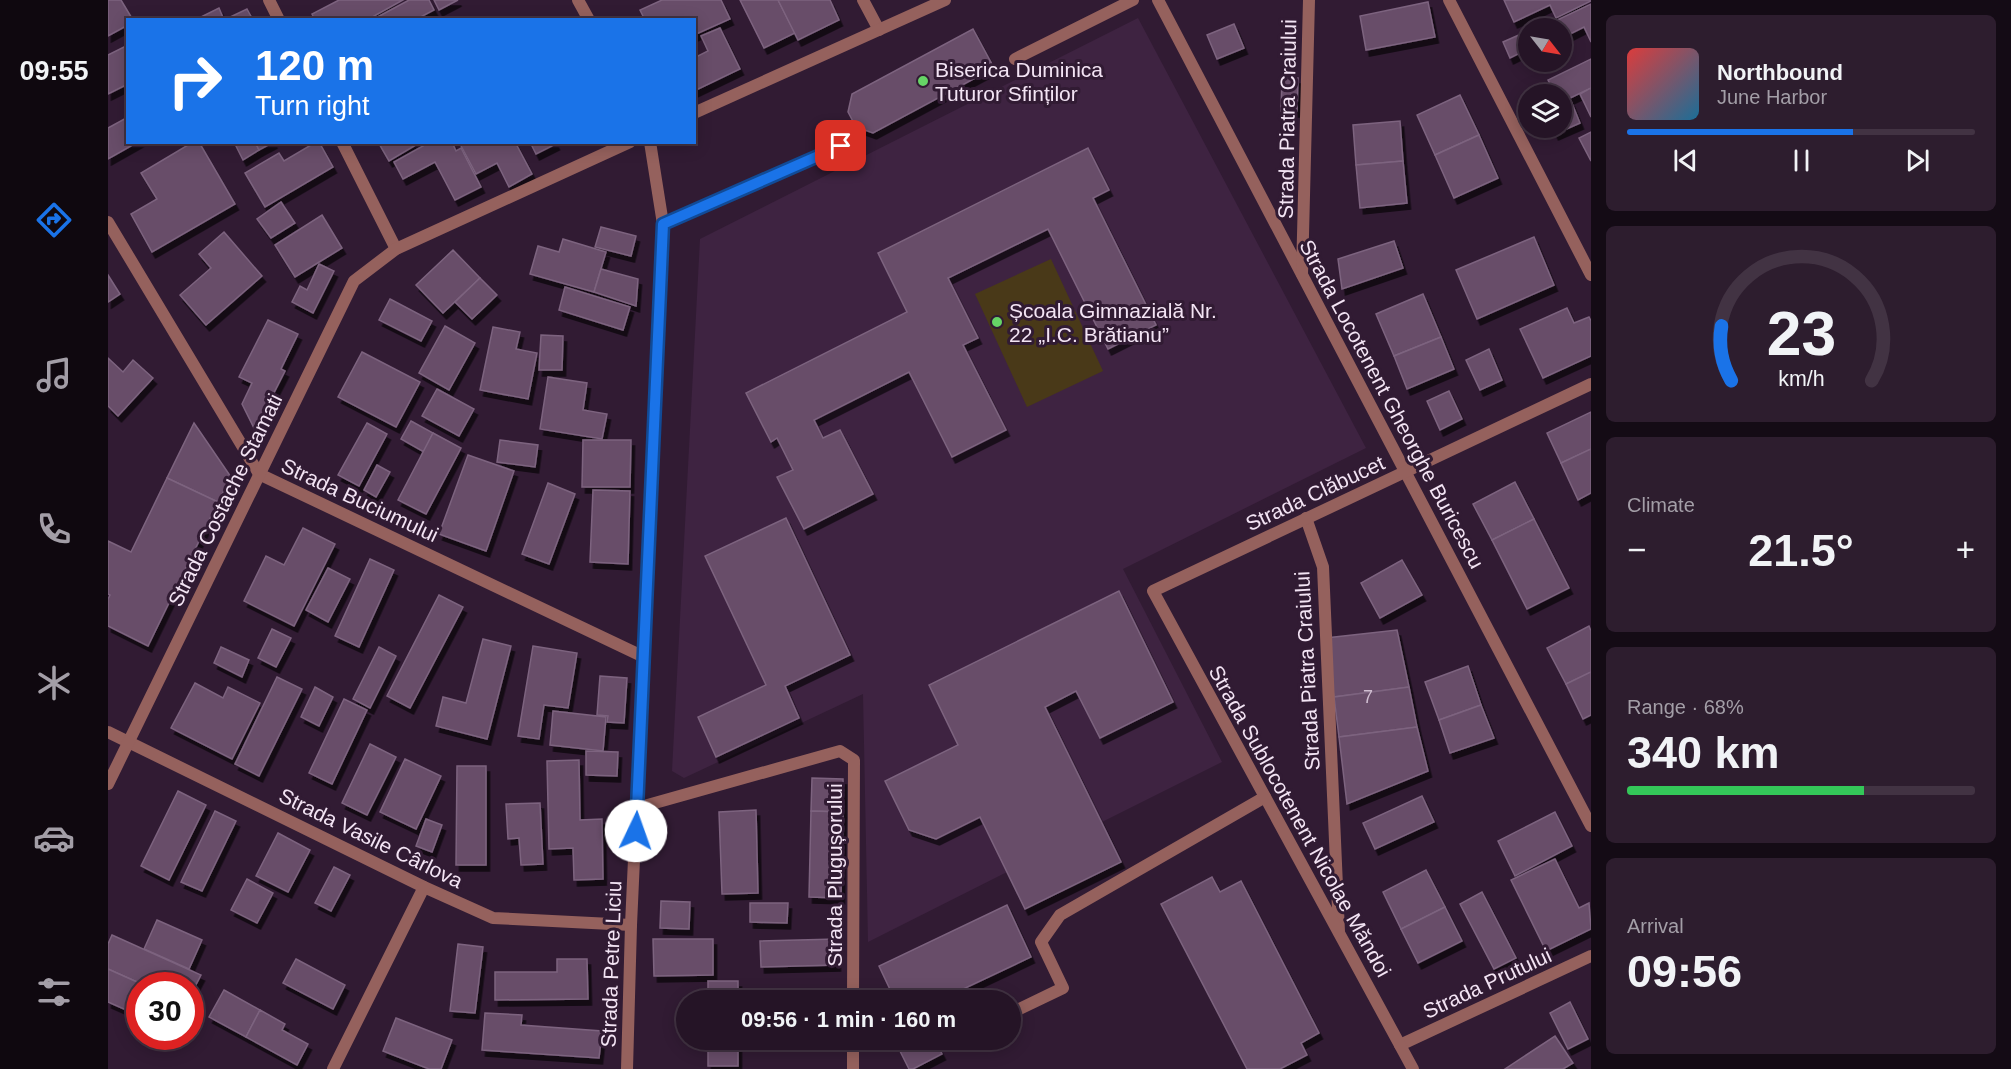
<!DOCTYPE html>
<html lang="en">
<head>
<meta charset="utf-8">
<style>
	body { margin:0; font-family:Helvetica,sans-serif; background:#2d1d2e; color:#f1f3f6; height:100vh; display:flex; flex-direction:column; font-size:22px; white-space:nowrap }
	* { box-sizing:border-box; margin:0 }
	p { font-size:20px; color:#a39ea7 }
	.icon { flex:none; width:33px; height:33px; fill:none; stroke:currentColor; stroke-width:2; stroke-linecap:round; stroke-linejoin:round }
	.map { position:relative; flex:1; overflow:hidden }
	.drawer { display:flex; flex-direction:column; gap:15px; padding:15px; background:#140b15; width:420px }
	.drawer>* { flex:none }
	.hud { position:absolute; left:18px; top:18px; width:570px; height:126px; border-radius:0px; box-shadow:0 3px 15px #0003,0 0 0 2px #423343; background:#1a73e8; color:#fff; overflow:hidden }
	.needle { width:39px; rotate:121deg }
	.fabs { position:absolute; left:1410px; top:18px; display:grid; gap:12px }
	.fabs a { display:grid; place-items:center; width:54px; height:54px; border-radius:50%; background:#251426; box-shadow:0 3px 15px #0003,0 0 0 2px #423343; font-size:30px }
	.speed { position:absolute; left:18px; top:972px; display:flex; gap:12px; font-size:30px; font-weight:700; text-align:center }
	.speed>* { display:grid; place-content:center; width:78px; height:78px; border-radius:50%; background:#251426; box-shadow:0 3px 15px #0003,0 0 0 2px #423343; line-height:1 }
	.speed .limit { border:9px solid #d22; background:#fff; color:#111 }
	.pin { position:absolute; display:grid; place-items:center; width:51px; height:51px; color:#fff; margin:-26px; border-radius:12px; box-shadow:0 3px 9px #0006 }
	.me { position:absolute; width:66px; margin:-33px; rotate:3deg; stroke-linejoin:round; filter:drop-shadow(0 0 4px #0008) }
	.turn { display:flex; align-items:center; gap:21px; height:126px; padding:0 30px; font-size:27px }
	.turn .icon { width:78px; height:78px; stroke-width:2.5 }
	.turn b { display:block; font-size:42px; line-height:51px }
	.big { font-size:45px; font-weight:800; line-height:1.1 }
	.drawer .widget { flex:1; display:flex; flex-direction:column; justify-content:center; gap:9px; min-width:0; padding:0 21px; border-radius:9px; background:#2d1d2e }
	.drawer .dial { align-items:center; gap:0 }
	.dial svg { height:156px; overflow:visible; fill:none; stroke:#423343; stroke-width:7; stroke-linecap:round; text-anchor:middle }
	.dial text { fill:#f1f3f6; stroke:none }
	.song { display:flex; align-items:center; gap:18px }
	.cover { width:72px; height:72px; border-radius:9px; background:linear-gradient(135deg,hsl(0 70% 55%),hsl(200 70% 35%)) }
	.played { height:6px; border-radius:3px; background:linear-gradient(90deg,#1a73e8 65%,#423343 65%) }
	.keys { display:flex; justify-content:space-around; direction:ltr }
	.heat { display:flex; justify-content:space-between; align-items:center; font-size:33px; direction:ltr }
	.charge { height:9px; border-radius:4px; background:linear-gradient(90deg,#34c759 68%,#423343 0) }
	.trip { position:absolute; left:568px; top:990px; width:345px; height:60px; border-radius:30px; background:#251426; box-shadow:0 3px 15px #0003,0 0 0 2px #423343; font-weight:800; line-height:60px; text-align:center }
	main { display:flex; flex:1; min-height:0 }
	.tabs { display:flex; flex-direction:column; width:108px; justify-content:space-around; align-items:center; background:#0f080f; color:#a39ea7 }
	.tabs .icon { width:42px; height:42px }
	.tabs .selected { color:#1a73e8 }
	.tabs b { font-size:27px; color:#f1f3f6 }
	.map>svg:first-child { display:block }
	.built { fill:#3e2341 }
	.green { fill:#493918 }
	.building { fill:#674e69; stroke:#7d637f; stroke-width:1.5; filter:url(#shadow) }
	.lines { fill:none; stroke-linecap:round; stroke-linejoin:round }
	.service { stroke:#95615d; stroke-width:12 }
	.pedestrian { stroke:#95615d; stroke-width:12 }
	.minor { stroke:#95615d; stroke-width:12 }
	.route-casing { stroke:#114b97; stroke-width:15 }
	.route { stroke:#1a73e8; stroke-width:10 }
	.poi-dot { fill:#66d466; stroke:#311b33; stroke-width:2 }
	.labels { text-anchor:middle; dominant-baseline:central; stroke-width:6; stroke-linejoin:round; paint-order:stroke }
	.number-label { font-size:18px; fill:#d0bed1 }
	.poi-label { font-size:21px; fill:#f3e4f4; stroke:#311b33; text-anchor:start }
	.street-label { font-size:21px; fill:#f3e4f4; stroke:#311b33 }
</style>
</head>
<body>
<main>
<nav class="tabs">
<b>09:55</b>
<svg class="icon selected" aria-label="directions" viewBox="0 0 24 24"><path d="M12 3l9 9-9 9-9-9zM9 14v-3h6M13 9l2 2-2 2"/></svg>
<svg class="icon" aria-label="music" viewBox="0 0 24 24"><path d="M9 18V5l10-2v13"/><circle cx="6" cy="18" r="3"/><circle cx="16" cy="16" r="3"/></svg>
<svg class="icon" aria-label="phone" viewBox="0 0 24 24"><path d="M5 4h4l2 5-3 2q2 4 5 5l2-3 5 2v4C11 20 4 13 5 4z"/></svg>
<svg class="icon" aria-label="climate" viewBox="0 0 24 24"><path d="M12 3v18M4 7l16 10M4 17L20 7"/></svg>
<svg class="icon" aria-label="car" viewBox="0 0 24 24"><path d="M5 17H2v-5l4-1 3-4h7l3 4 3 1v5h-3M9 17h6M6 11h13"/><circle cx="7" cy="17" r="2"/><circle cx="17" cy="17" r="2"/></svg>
<svg class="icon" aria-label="filters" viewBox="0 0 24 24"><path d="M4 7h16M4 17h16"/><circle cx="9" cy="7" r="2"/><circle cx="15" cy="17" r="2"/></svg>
</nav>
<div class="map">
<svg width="1483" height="1069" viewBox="0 0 1483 1069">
	<defs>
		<filter id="shadow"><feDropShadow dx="3.5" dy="6" stdDeviation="0" flood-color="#0009"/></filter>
	</defs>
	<rect width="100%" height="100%" fill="#311b33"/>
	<polygon class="built" points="1030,18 1258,448 1015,569 1114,762 994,822 1013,862 917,909 899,872 760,942 755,694 576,778 564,771 592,239"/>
	<polygon class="green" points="943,259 995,371 919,407 867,294"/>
	<g class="building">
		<polygon points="0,0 13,0 25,20 20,20 20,25 0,36"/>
		<polygon points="231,0 295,0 259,20 207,20 204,14"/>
		<polygon points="301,0 321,0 326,10 307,20 264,20"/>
		<polygon points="326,0 350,0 331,10"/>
		<polygon points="554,0 613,0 622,19 586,35 586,20 537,20 532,10"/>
		<polygon points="632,0 670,0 687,33 656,48"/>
		<polygon points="670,0 722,0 731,20 690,40"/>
		<polygon points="1396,0 1483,0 1483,1 1448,18 1442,5 1406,22"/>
		<polygon points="1320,2 1327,37 1258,50 1252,16"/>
		<polygon points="1483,4 1483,42 1476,27 1454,38 1454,28 1446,28 1443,23"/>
		<polygon points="111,8 116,20 87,20"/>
		<polygon points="139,9 145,20 116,20"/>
		<polygon points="1126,24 1136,48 1109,59 1099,35"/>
		<polygon points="612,28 632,69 586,91 586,58 600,51 593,36"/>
		<polygon points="865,29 886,68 765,133 748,127 740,112 744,94"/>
		<polygon points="1420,31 1420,49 1402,58 1395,42"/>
		<polygon points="20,45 20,84 0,94 0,55"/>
		<polygon points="1483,59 1483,88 1454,102 1454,94 1447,94 1440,80"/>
		<polygon points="1174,78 1190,78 1189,111 1173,111"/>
		<polygon points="1483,88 1483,117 1472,94"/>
		<polygon points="1352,95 1371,135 1327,155 1309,115"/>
		<polygon points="1463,101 1472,123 1447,134 1444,128 1454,128 1454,106"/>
		<polygon points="20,117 20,142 30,142 0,159 0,128"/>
		<polygon points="1292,121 1295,161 1248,165 1245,125"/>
		<polygon points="1483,132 1483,161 1471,138"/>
		<polygon points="1371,135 1390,178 1346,198 1327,155"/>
		<polygon points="85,142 91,142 127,204 44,252 23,214 49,199 33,173"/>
		<polygon points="126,142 147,142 151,150 135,160"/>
		<polygon points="147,142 166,142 151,150"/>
		<polygon points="208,142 211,142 225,167 157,207 137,173 171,153 176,161"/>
		<polygon points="270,142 313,142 281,161"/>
		<polygon points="322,142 344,142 348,151 353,148 373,187 347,200 327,162 295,179 286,162"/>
		<polygon points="351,142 407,142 424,174 401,187 389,163 368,174"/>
		<polygon points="422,142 447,142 448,144 428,154"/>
		<polygon points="980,148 1001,190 985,198 1048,325 1000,349 940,229 840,278 870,338 855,345 898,430 844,457 801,372 706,420 715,438 732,430 765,494 696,529 669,477 685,470 669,438 663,442 638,393 799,312 770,253"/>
		<polygon points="1295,161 1299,203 1252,208 1248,165"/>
		<polygon points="173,202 187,223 163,238 149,219"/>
		<polygon points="214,215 234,248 187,277 167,245"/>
		<polygon points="493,227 528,236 523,256 487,247"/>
		<polygon points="116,232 154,276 98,325 72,295 103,268 91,254"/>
		<polygon points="1426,237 1446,285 1369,319 1348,270"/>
		<polygon points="455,239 498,252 486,292 422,274 430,246 451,252"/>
		<polygon points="1286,241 1295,268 1234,289 1230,259"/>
		<polygon points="345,250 372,278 335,313 308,285"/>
		<polygon points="211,264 226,271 205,313 184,302 192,286 199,290"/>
		<polygon points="493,269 530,279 528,306 486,292"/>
		<polygon points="0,275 12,294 0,302"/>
		<polygon points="372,278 389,295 364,319 347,302"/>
		<polygon points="457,287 522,307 515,330 451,310"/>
		<polygon points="1315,294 1333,337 1286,356 1268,314"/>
		<polygon points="282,299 324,321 313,341 271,320"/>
		<polygon points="1459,308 1466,323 1481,317 1483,321 1483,356 1435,378 1412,329"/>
		<polygon points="160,320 190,334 173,369 177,371 147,430 134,404 144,383 131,377"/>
		<polygon points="337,326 367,343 341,390 311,373"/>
		<polygon points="385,327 412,332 408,349 429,353 420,399 372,390"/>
		<polygon points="433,335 455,336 454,370 431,370"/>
		<polygon points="1333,337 1346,369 1299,389 1286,356"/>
		<polygon points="1381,349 1394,380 1372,390 1358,360"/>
		<polygon points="254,352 312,382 288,427 230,397"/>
		<polygon points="0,358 15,372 25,360 45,378 10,416 0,406"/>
		<polygon points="440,377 479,383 475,410 499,414 494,439 432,429"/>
		<polygon points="329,389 366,409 351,436 314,416"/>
		<polygon points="1341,391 1354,419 1332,430 1319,401"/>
		<polygon points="1483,412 1483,449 1453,463 1439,433"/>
		<polygon points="303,421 325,433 316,452 293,439"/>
		<polygon points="86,423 123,477 110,502 59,478"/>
		<polygon points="259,423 279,434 251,486 230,475"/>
		<polygon points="325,433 353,448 318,514 290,500"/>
		<polygon points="392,440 430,445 427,467 389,462"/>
		<polygon points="475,440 523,440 522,487 474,487"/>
		<polygon points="1483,449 1483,493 1470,500 1453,463"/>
		<polygon points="360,455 406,471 378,551 331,534"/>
		<polygon points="269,465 282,472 268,497 256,490"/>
		<polygon points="59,478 110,502 40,646 0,626 0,599 2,595 0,594 0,541 23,552"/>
		<polygon points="1407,482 1426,519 1384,540 1365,504"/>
		<polygon points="440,483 467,494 441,564 414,554"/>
		<polygon points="485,490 522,491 520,564 482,562"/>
		<polygon points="678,518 742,655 677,686 691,718 608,757 590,717 658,685 597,556"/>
		<polygon points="1426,519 1461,588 1419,609 1384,540"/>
		<polygon points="195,528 227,544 186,626 136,601 158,556 176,565"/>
		<polygon points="262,559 286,570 251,647 227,636"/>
		<polygon points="1294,560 1314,595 1272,618 1253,583"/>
		<polygon points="220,568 242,579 220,622 198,610"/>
		<polygon points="1011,591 1065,702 992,738 968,691 937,707 1013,862 917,909 872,817 828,839 801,830 777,781 850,745 821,685"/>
		<polygon points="331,595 355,607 302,708 279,696"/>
		<polygon points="1481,626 1483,631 1483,672 1458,684 1439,648"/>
		<polygon points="164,629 183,638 168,667 150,658"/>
		<polygon points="1289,630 1301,687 1226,697 1218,638"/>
		<polygon points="375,639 403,646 379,739 328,726 335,697 358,703"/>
		<polygon points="425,646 469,653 460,708 436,705 431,739 410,736"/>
		<polygon points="113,647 141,660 134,677 106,663"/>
		<polygon points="271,647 288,656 262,708 245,699"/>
		<polygon points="1360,666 1373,705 1331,720 1317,682"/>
		<polygon points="1483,672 1483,715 1475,719 1458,684"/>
		<polygon points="492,676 519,678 516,723 499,722 500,716 489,715"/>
		<polygon points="169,677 194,689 151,776 127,764"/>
		<polygon points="87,683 115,698 120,687 152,703 124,759 63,728"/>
		<polygon points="207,687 225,697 211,726 193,717"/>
		<polygon points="1301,687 1309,727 1231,737 1226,697"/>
		<polygon points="236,699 259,710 224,784 201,773"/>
		<polygon points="1373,705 1386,738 1342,753 1331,720"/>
		<polygon points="445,711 498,717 495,751 442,745"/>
		<polygon points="1309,727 1320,771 1239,804 1231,737"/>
		<polygon points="262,744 288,757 259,815 234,803"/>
		<polygon points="478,751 510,752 509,776 478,775"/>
		<polygon points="297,759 333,776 308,829 272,812"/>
		<polygon points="471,760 472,820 494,819 495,879 466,880 465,848 441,849 439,761"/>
		<polygon points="349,766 378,766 378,865 348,865"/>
		<polygon points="704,778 735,779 735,812 703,811"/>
		<polygon points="70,791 98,805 61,880 33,866"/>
		<polygon points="1314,796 1326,822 1267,849 1255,823"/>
		<polygon points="432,803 435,864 413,865 411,838 400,839 398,804"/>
		<polygon points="648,810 650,893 614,894 611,812"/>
		<polygon points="107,811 128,821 94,891 73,882"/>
		<polygon points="703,811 735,812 733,898 701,897"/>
		<polygon points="1447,812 1464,846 1407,876 1390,841"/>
		<polygon points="318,819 334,825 324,852 308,846"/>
		<polygon points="170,833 202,850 180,892 148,876"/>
		<polygon points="1447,859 1471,908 1481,903 1483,929 1438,951 1403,880"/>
		<polygon points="226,867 242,875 223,911 207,903"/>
		<polygon points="1318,870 1337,907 1293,929 1275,892"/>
		<polygon points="1104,877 1112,892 1133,881 1211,1033 1193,1043 1199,1055 1172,1069 1139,1069 1053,904"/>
		<polygon points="139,879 165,893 149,923 123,910"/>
		<polygon points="1374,892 1408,958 1386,969 1352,904"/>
		<polygon points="553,901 582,902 581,929 552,928"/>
		<polygon points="642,903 680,903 679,923 642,922"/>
		<polygon points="899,905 923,957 832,1000 787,1000 771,966"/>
		<polygon points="1337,907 1354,941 1310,963 1293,929"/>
		<polygon points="49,920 94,940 81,969 36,949"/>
		<polygon points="4,935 93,975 82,996 82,986 38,986 0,969 0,944"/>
		<polygon points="545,939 605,939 605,975 546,976"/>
		<polygon points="729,939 729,965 653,967 652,941"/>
		<polygon points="350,944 375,947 367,1013 342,1011"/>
		<polygon points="188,959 237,985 225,1009 175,983"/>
		<polygon points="449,959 479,959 480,999 387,1000 387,972 449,972"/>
		<polygon points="0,969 38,986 32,986 32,1016 0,1002"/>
		<rect x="600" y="981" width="30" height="19"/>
		<polygon points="116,990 152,1010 138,1037 101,1017"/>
		<polygon points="677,994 732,996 732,1000 676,1000"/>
		<polygon points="1462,1002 1480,1039 1460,1049 1442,1013"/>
		<polygon points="152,1010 177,1024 174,1030 200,1044 189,1065 138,1037"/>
		<polygon points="377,1013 414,1015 413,1025 494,1031 491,1058 374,1050"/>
		<polygon points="288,1018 344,1040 333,1069 321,1069 275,1051"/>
		<polygon points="1447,1036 1465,1063 1455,1069 1397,1069"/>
		<rect x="600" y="1040" width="30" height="26"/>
		<polygon points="805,1040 827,1040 834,1054 805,1069 801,1069 790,1047"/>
	</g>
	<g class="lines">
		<g class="service">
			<polyline points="907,59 1025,0"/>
			<polyline points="555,224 733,146"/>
			<polyline points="903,1013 955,988 933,942 952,915 1157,797"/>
			<polyline points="841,1042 846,1040"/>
		</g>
		<polyline class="pedestrian" points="1198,518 1215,567 1231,932"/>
		<g class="minor">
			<polyline points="161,0 171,20"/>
			<polyline points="470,0 481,20"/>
			<polyline points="755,0 771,30"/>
			<polyline points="1050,0 1483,826"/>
			<polyline points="1341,0 1483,275"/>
			<polyline points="586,113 837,0"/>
			<polyline points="234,142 288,249"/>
			<polyline points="0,222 151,474 536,657"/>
			<polyline points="1194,274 1201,0"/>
			<polyline points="0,732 316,887 385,918 523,925"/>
			<polyline points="0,784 246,281 288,249 522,142"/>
			<polyline points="529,808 732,751 746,760 745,1000"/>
			<polyline points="1292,1045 1483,956"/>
			<polyline points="225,1069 316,887"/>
			<polyline points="519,1069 523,925 555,224 542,142"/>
			<polyline points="745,1069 745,1040"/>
			<polyline points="1305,1069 1045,591 1483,384"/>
		</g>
	</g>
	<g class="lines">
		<defs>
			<polyline id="route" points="528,831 555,224 733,146"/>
		</defs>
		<use href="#route" class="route-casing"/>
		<use href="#route" class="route"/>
	</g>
	<g class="poi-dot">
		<circle cx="815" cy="81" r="6"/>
		<circle cx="889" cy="322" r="6"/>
	</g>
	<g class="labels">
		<g class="number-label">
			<text x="1260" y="697">7</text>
		</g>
		<g class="poi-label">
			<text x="827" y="69">Biserica Duminica<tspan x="827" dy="24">Tuturor Sfinților</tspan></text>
			<text x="901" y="310">Școala Gimnazială Nr.<tspan x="901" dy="24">22 „I.C. Brătianu”</tspan></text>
		</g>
		<g class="street-label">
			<text transform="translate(1179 119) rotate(-89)">Strada Piatra Craiului</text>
			<text transform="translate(1284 404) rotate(62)">Strada Locotenent Gheorghe Buricescu</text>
			<text transform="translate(1207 493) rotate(-25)">Strada Clăbucet</text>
			<text transform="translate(117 500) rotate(-64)">Strada Costache Stamati</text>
			<text transform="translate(252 500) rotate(25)">Strada Buciumului</text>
			<text transform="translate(1199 671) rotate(-93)">Strada Piatra Craiului</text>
			<text transform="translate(1192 821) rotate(61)">Strada Sublocotenent Nicolae Măndoi</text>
			<text transform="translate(263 838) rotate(26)">Strada Vasile Cârlova</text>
			<text transform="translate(726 875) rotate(-90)">Strada Plugușorului</text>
			<text transform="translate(503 964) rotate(-88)">Strada Petre Liciu</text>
			<text transform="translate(1379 983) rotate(-25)">Strada Prutului</text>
		</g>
	</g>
</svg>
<div class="fabs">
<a><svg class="needle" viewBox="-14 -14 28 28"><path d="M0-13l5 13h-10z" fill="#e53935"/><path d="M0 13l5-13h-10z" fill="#a39ea7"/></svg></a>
<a><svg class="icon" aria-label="layers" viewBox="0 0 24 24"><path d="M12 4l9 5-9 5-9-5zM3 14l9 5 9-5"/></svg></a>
</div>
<div class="speed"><div class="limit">30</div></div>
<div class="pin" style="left:733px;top:146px;background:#d93025"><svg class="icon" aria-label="arrive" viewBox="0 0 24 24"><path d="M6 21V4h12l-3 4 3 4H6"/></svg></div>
<svg class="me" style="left:528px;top:831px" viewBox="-20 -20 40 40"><circle r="19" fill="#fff"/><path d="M0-13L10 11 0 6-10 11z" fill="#1a73e8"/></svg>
<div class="trip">09:56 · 1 min · 160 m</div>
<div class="hud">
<div class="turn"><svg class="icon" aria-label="right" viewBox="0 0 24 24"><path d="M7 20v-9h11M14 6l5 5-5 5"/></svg><div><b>120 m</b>Turn right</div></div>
</div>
</div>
<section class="drawer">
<div class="widget">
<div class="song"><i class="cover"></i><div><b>Northbound</b><p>June Harbor</p></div></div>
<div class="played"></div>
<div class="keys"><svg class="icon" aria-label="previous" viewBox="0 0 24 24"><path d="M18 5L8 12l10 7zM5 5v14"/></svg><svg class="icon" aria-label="pause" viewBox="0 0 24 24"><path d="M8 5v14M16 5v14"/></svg><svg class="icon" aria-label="next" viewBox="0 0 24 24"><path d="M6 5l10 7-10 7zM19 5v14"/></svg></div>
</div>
<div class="widget dial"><svg viewBox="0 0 100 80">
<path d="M14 69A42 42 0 1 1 86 69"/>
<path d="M14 69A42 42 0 0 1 9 41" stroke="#1a73e8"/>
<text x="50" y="56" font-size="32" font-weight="700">23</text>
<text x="50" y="72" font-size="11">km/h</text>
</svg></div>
<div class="widget"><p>Climate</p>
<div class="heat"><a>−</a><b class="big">21.5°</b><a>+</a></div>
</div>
<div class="widget"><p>Range · 68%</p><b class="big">340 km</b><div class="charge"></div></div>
<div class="widget"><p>Arrival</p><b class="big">09:56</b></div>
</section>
</main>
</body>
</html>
